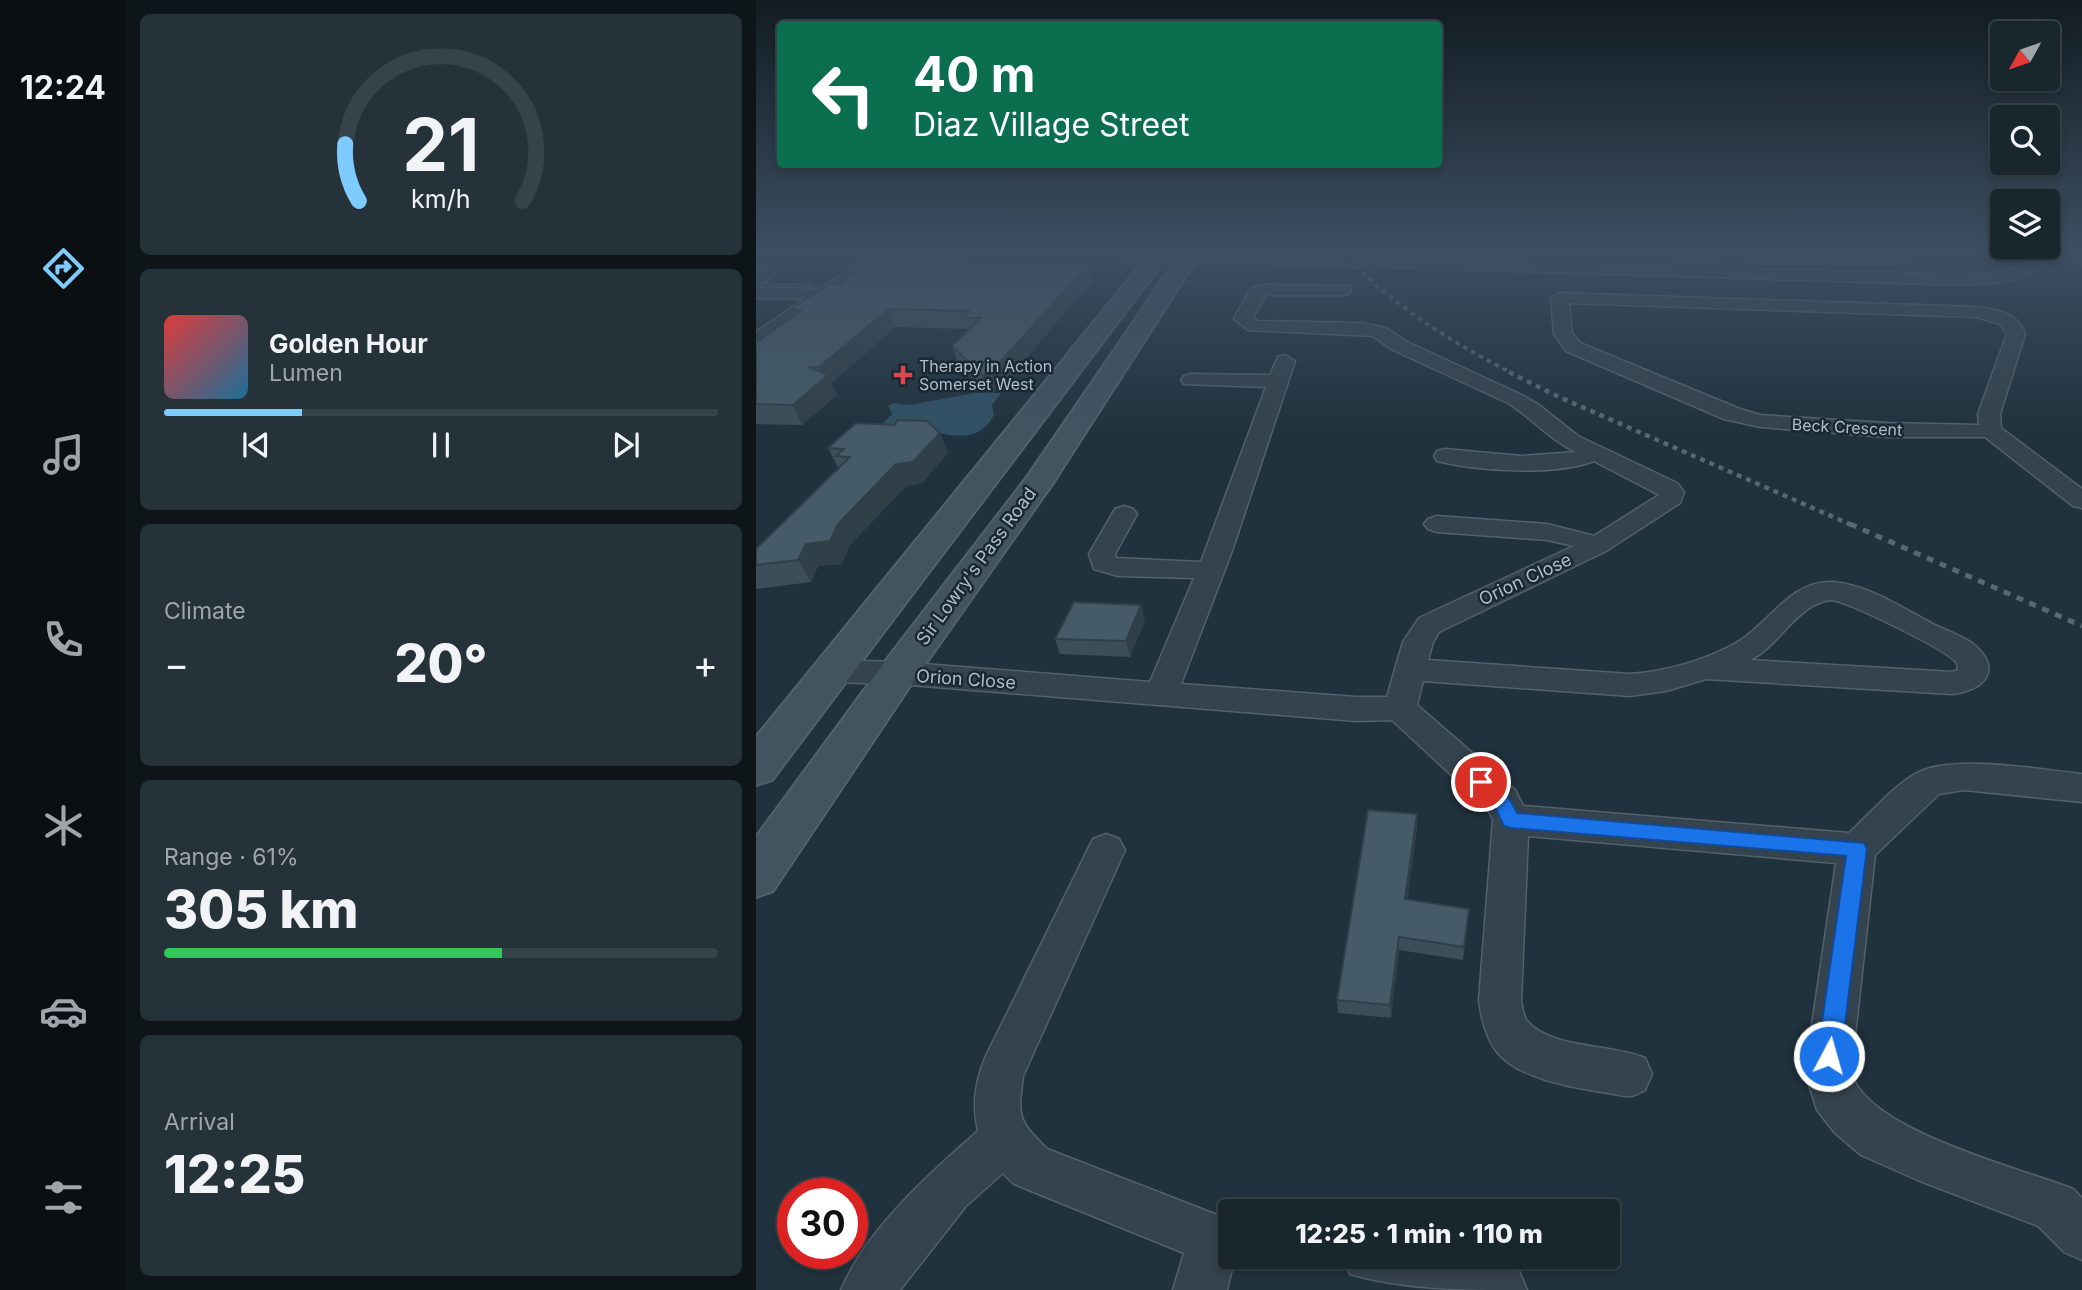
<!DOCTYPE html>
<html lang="en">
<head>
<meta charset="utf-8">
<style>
	body { margin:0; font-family:Inter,sans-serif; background:#25323a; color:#f1f3f6; height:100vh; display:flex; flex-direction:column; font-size:26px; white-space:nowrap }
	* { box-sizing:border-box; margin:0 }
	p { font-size:23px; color:#9fa5aa }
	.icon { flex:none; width:38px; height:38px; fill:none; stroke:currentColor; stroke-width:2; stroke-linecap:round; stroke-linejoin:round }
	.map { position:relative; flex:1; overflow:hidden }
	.sheet { display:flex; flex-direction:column; gap:14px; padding:14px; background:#0d1519; width:630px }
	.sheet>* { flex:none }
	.hud { position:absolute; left:21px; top:21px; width:665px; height:147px; border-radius:7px; box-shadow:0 4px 10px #0003,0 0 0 2px #36434a; background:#0b6e4f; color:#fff; overflow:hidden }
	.needle { width:46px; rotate:230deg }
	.fabs { position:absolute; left:1234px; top:21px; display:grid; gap:14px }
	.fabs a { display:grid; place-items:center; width:70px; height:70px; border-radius:7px; background:#18262e; box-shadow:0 4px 10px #0003,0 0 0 2px #36434a; font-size:35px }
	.speed { position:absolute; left:21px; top:1178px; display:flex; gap:14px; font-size:35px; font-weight:700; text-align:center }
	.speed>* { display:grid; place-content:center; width:91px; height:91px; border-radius:50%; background:#18262e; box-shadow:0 4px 10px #0003,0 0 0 2px #36434a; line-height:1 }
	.speed .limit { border:10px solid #d22; background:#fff; color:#111 }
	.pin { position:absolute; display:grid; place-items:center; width:60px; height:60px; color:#fff; margin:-30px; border:4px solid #fff; border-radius:50%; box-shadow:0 2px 7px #0007 }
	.me { position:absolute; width:77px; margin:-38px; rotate:6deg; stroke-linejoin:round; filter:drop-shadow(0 0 5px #0008) }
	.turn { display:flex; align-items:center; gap:24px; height:147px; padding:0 21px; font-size:32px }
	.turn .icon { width:91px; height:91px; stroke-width:2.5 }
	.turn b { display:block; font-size:49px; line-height:60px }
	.big { font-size:52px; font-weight:800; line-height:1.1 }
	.sheet .card { flex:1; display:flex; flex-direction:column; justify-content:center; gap:10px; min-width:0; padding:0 24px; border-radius:10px; background:#25323a }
	.sheet .dial { align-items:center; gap:0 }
	.dial svg { height:182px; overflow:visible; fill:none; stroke:#36434a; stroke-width:7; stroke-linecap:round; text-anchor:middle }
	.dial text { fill:#f1f3f6; stroke:none }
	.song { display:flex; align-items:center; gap:21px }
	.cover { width:84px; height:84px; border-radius:10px; background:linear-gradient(135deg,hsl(0 70% 55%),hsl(200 70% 35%)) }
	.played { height:7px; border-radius:4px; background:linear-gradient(90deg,#7ecbff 25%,#36434a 25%) }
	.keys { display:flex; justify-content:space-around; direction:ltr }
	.heat { display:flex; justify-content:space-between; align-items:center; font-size:38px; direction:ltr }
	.charge { height:10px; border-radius:5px; background:linear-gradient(90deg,#34c759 61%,#36434a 0) }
	.trip { position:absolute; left:462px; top:1199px; width:402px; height:70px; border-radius:7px; background:#18262e; box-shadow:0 4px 10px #0003,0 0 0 2px #36434a; font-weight:800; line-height:70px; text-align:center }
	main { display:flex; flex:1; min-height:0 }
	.dock { display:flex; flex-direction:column; width:126px; justify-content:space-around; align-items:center; background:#0a0f12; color:#9fa5aa }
	.dock .icon { width:49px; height:49px }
	.dock .current { color:#7ecbff }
	.dock b { font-size:32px; color:#f1f3f6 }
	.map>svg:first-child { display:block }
	.water { fill:#305164 }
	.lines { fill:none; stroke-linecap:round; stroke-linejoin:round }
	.stream { stroke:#305164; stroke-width:6 }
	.minor-casing { stroke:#52616b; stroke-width:3 }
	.tertiary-casing { stroke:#52616b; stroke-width:4 }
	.secondary-casing { stroke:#52616b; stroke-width:4 }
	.minor { fill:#34434d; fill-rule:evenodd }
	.tertiary { fill:#34434d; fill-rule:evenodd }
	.secondary { fill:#415460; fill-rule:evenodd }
	.rail-far2 { stroke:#556975; stroke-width:3.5; stroke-dasharray:4.5 4.5; stroke-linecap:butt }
	.rail-far1 { stroke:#556975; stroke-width:4.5; stroke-dasharray:5 5; stroke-linecap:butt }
	.rail { stroke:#556975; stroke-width:5; stroke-dasharray:7 7; stroke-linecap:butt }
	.wall { fill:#3b4e59 }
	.shaded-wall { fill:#304048 }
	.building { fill:#455b67; stroke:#304048; stroke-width:2 }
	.route { fill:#1a73e8; stroke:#114b97; stroke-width:2 }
	.health-dot { fill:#e0444e; stroke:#192832; stroke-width:2.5 }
	.labels { text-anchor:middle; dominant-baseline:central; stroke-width:5; stroke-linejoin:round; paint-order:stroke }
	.far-poi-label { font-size:16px; fill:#afbec9; stroke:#192832; text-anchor:start }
	.far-street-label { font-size:16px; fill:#afbec9; stroke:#192832 }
	.street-label { font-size:18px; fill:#afbec9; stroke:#192832 }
</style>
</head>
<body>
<main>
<nav class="dock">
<b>12:24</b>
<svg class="icon current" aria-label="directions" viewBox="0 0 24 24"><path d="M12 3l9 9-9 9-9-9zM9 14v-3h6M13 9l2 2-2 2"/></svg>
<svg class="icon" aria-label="music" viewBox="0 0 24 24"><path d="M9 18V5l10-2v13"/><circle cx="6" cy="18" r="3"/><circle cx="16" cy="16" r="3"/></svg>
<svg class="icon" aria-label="phone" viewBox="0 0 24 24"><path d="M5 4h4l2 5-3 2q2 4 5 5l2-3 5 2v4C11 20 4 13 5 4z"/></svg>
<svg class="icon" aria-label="climate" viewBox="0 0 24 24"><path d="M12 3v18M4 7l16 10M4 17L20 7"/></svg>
<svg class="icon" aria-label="car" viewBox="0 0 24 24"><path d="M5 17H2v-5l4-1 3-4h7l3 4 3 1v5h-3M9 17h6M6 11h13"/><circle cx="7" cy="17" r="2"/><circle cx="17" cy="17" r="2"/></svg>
<svg class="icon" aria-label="filters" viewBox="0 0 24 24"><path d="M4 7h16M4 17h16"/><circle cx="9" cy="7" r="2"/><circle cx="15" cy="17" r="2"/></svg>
</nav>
<section class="sheet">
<div class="card dial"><svg viewBox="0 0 100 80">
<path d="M14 69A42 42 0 1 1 86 69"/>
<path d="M14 69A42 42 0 0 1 8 44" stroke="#7ecbff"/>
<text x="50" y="56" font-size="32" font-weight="700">21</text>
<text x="50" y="72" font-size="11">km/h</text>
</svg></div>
<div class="card">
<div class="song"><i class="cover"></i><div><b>Golden Hour</b><p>Lumen</p></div></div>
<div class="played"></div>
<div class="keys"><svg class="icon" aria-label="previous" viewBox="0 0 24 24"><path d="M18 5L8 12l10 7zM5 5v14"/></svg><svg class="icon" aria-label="pause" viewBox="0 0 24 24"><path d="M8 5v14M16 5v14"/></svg><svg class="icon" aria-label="next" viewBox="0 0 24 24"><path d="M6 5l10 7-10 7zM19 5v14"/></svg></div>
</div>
<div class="card"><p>Climate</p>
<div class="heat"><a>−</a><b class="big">20°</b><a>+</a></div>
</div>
<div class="card"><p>Range · 61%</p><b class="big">305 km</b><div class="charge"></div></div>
<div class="card"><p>Arrival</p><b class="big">12:25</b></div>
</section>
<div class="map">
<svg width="1326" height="1290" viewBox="0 0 1326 1290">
	<rect width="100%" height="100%" fill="#20323d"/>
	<path class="water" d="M219 393H245L236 405 238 415C222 443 201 436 175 432 159 429 142 427 126 424L136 414 132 405 139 403 153 405Z"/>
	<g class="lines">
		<g class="stream">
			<polyline points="828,253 966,261"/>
			<polyline points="992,262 1149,262 1172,253"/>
			<polyline points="16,286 55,286"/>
		</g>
		<defs>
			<g id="minor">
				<polygon points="116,253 134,253 7,345 0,347 0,332 49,299 0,298 0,263 19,273 4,288 64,289"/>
				<path d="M428 253 1179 274C1213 274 1257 280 1283 253L1326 254V264L1295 258C1267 289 1216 284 1179 284L434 261 428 259 426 256Z"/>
				<path d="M507 285 593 286 595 290 593 294 587 295H510L497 317 502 321 606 323 630 328 649 341 766 395 783 405 822 436 921 483 928 492 924 503 850 551 683 632 677 642 672 660 874 674C909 672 955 659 985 640 1015 620 1036 580 1077 582 1113 585 1148 609 1179 625 1192 631 1206 636 1217 644 1248 669 1228 691 1196 694L950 679 910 691 874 696 667 681 661 705 759 790 767 806 1093 833C1114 814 1135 788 1159 774 1195 753 1283 770 1326 774V802L1208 790 1183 794 1119 855 1095 1072C1109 1130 1264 1168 1317 1189L1326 1198V1260L1308 1252 1282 1226 1164 1181 1105 1155 1079 1133 1061 1110 1049 1072 1080 863 772 836 765 1000C766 1007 767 1015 771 1021 795 1049 856 1044 889 1058L896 1074 889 1090C885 1092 879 1096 874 1096 868 1097 859 1094 852 1093 820 1088 762 1079 741 1052 730 1038 725 1017 723 1000L737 820 732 809 636 720 600 721 142 684 74 682 63 678 59 671 63 664 74 660 142 662 394 682 438 578 362 576 338 569 333 554 359 509 368 506 377 509 381 514 359 554 360 558 445 562 510 387 428 384 425 380 428 376 435 374 514 375 522 357 529 355 539 361 476 551 425 684 600 697H631L647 642 663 618 818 546 791 540 681 532 672 529 668 524 672 519 681 516 791 524 838 536 903 495 838 461C799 476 721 471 681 461L678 456 681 451 689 449 766 456 820 452C794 440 776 418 752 403L635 349 617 336 492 330 478 319 494 289ZM1076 600C1095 603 1184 647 1198 660 1202 664 1201 664 1202 670L1196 672 994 660C1023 647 1042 602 1076 600Z"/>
				<path d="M804 293 1220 307C1240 310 1262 312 1269 334L1244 414 1245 428 1326 489V508L1317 506 1229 437H1131L1004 427 968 419 810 351 798 334 795 298ZM813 303 1220 317 1244 324 1251 334 1222 414 1223 425 1131 423 1004 415 984 409 824 343 816 333Z"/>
				<path d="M350 834 363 839 369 850 267 1076C262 1117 261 1119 291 1149L474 1220V1256H479L471 1290H417L428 1253 258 1184 247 1173 210 1206 144 1290H85C111 1229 173 1174 222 1131 216 1105 219 1083 229 1058L337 839Z"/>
				<path d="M586 1256H725L763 1271 771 1290C713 1290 648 1290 594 1274Z"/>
			</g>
			<polygon id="tertiary" points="354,253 442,253 444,256 441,260 434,262 364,259 357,257"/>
			<g id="secondary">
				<polygon points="394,253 414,253 16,780 0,785 0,737"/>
				<polygon points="425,253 445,253 297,483 156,683 17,891 0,897 0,837 128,663 271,477"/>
			</g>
		</defs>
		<use href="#minor" class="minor-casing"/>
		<use href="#tertiary" class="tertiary-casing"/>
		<use href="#secondary" class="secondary-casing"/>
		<use href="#minor" class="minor"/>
		<use href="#tertiary" class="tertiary"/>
		<use href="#secondary" class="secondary"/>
		<path class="rail-far2" d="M587 253C636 305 693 341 756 373"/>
		<polyline class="rail-far1" points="753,372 803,397 1098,526"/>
		<polyline class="rail" points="1094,524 1326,626"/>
	</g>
	<g class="wall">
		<polygon points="212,257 214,263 332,265 336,282 251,380 234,395 202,365 196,346 212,331 211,329 140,327 75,383 81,395 46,425 0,424 0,343 37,316 34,310 84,284 144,260"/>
		<polygon points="72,448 192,453 166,483 150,486 93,546 86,564 62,566 55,582 0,589 0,549 82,468"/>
		<polygon points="389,620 374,657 304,654 299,639"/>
		<polygon points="661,814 661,828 651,899 713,909 707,960 643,950 635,1018 582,1013 581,1000"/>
	</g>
	<g class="shaded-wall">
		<polygon points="332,265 336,282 251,380 234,395 227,376"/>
		<polygon points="133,309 140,327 75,383 81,395 46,425 37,405 68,378 63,367"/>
		<polygon points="184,433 192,453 166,483 150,486 93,546 86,564 62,566 55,582 42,560 50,544 82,524 140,464"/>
		<polygon points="385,605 389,620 374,657 370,641"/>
		<polygon points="661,814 661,828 650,913 649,899"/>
		<polygon points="713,909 712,923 707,960 708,947"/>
		<polygon points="643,937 643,950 635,1018 634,1005"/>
	</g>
	<g class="building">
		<polygon points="149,256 212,257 206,263 332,265 245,361 227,376 196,346 225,318 207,318 214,311 133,309 63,367 53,367 72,375 37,405 0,404 0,343 45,310 34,310 72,284 84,284 119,259 144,260"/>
		<polygon points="142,420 171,421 184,433 157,462 140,464 82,524 74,541 50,544 42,560 0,565 0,549 94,457 80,456 88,449 72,448 100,423 138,425"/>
		<polygon points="318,602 385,605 370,641 299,639"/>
		<polygon points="612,810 661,814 649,899 713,909 708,947 643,937 634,1005 581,1000"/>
	</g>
	<linearGradient id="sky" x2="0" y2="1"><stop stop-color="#121c22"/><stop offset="0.58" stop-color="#3c4f62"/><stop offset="1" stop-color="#3c4f62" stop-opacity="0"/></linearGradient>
	<rect width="1326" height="433" fill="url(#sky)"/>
	<path class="route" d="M725 774C743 780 753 797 761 813L1108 843 1111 849 1085 1056 1081 1065 1073 1068 1064 1065 1061 1056 1090 856 755 828 748 826 738 805 716 782 718 777Z"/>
	<path class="health-dot" d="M143.5 364.5h7v7h7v7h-7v7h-7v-7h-7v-7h7z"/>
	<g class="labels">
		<g class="far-poi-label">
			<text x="163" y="366">Therapy in Action<tspan x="163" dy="18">Somerset West</tspan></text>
		</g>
		<g class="far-street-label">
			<text transform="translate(1091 427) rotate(3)">Beck Crescent</text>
		</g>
		<g class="street-label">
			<text transform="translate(220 566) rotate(-54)">Sir Lowry's Pass Road</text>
			<text transform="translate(769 579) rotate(-25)">Orion Close</text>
			<text transform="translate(210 679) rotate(4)">Orion Close</text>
		</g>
	</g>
</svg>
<div class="fabs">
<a><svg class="needle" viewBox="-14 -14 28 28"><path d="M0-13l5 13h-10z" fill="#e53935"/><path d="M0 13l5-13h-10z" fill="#9fa5aa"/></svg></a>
<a><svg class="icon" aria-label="search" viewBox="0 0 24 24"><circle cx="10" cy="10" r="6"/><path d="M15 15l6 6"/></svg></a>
<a><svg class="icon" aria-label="layers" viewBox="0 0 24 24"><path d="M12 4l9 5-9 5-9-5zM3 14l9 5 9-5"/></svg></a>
</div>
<div class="speed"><div class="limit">30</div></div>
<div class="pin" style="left:725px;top:782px;background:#d93025"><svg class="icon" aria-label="arrive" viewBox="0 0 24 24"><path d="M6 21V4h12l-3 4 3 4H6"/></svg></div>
<svg class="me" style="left:1073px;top:1056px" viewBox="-20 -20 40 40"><circle r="17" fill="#1a73e8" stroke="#fff" stroke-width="3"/><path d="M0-11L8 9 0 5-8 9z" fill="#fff"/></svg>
<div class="trip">12:25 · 1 min · 110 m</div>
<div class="hud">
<div class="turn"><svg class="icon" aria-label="left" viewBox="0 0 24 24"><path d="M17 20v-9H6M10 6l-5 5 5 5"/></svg><div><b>40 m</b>Diaz Village Street</div></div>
</div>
</div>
</main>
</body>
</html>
